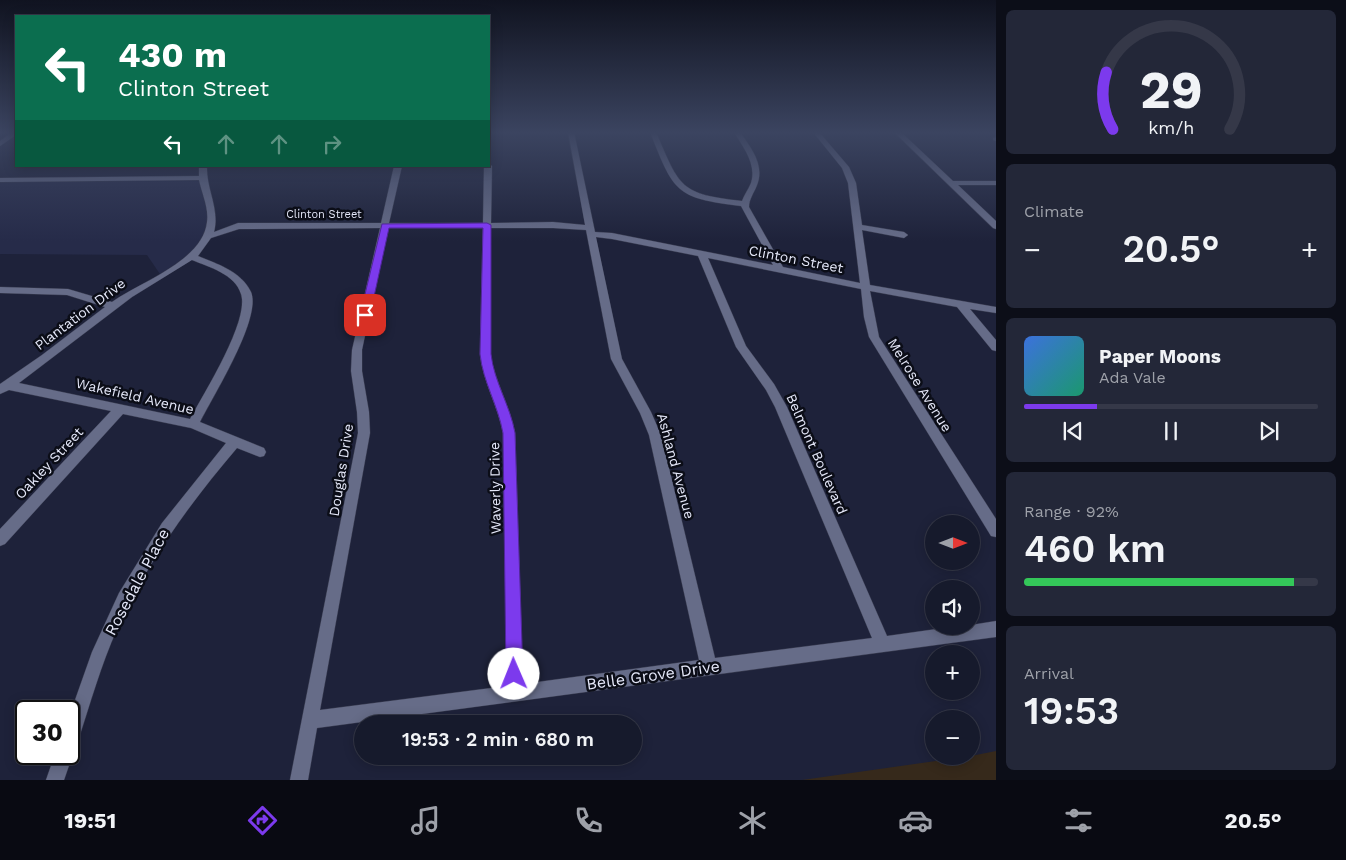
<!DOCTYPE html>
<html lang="en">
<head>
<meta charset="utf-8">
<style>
	body { margin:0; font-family:"Work Sans",sans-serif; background:#232738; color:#f1f3f6; height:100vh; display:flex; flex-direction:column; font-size:19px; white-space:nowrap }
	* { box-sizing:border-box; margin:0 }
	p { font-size:16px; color:#9ea1a9 }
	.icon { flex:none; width:28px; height:28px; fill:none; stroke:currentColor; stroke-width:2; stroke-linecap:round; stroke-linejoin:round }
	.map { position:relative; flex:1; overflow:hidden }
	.sheet { display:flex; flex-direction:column; gap:10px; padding:10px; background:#0c0e18; width:350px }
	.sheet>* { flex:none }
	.banner { position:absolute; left:15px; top:15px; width:475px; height:152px; border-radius:0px; box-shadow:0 2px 12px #0003,0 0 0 1px #353848; background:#0b6e4f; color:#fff; overflow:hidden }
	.needle { width:32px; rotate:90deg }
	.controls { position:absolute; left:925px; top:515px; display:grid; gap:10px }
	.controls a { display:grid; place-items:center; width:55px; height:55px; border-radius:50%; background:#161a2c; box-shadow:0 2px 12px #0003,0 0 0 1px #353848; font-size:25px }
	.speed { position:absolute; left:15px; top:700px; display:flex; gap:10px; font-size:25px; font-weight:700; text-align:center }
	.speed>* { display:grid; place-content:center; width:65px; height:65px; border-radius:50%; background:#161a2c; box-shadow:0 2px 12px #0003,0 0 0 1px #353848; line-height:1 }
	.speed .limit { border:2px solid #111; border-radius:8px; background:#fff; color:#111 }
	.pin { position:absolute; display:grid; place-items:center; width:42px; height:42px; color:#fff; margin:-21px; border-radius:10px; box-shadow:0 2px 8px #0006 }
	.me { position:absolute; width:55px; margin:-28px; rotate:359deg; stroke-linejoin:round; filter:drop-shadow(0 0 4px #0008) }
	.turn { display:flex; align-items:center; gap:18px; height:105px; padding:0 20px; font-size:22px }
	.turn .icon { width:65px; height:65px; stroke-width:2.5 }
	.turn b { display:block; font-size:35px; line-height:42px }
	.lanes { display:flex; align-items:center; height:48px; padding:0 20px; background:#0003; justify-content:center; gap:25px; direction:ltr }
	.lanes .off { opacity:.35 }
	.big { font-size:38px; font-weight:600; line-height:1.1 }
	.sheet .widget { flex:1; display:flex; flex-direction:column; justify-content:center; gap:8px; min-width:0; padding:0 18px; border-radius:8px; background:#232738 }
	.sheet .dial { align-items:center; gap:0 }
	.dial svg { height:130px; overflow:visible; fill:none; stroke:#353848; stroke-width:7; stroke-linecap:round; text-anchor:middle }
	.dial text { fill:#f1f3f6; stroke:none }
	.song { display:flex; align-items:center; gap:15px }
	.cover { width:60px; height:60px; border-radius:8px; background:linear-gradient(135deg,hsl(220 70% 55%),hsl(160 70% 35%)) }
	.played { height:5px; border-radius:2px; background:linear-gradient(90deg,#7c3aed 25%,#353848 25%) }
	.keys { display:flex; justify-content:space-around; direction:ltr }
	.heat { display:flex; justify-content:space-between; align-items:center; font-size:28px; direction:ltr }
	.charge { height:8px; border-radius:4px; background:linear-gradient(90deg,#34c759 92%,#353848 0) }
	.trip { position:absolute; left:354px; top:715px; width:288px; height:50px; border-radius:25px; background:#161a2c; box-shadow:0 2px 12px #0003,0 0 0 1px #353848; font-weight:600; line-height:50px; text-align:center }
	.menu { display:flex; height:80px; justify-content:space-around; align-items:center; background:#090a12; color:#9ea1a9 }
	.menu .icon { width:35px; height:35px }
	.menu .current { color:#7c3aed }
	.menu b { font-size:22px; color:#f1f3f6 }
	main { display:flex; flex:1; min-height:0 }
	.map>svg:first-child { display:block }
	.commercial { fill:#36291b }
	.built { fill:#262b49 }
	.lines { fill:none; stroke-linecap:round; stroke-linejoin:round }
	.minor-casing { stroke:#393c50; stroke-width:1 }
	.minor { fill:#666c88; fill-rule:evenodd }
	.route { fill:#7c3aed; stroke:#51269a }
	.labels { text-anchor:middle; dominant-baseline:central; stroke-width:5; stroke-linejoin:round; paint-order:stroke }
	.far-street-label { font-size:11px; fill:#e5e8f9; stroke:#0b0d17 }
	.street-label { font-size:14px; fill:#e5e8f9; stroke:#0b0d17 }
	.near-street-label { font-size:16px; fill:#e5e8f9; stroke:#0b0d17 }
</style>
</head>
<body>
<main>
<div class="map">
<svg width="996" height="780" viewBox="0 0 996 780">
	<rect width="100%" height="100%" fill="#1e223a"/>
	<polygon class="commercial" points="996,751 996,780 802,780 971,756"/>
	<polygon class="built" points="202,178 212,209 205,241 162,277 147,255 0,254 0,180"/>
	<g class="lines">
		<defs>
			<g id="minor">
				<polygon points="12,132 16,132 16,135 0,146 0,141"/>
				<path d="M568 132H574L595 232 612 233 773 265 741 206C675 198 674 192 650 132H656C680 188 680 194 742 201 744 195 748 190 751 183 757 164 743 147 734 132H740C751 148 765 165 757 185 754 193 749 199 749 207L783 267 860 283 848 183 842 168 813 132H819L849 167 856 183 862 225 904 232 908 235 904 238 862 230 870 285 996 307V313L970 309 996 340V351L992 350 957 307 870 291 879 337 996 519V537L991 536 869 337 864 317 861 289 708 258 746 346 774 384 787 407 887 636 958 626H971V625L996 621V637L317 728 308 780H290L358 433 357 412 351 371 352 350 380 228 239 229 211 238 198 256C217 264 241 271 251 292 262 318 213 396 200 422L264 448 266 452 264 456 260 457 237 448C190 503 147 562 117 629 101 665 90 704 78 741L75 747 71 749 73 754 64 780H46L55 754H69V717L92 652 119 593 162 523 226 443 191 428 123 414 5 544 0 546V529L111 411 9 390 0 394V384L42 355 105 307 67 295 0 293V287L68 289 112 302C140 282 203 261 207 222 209 208 202 194 199 180L0 182V178L199 176V166H207C206 189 220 209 214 232L238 223H381L394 166H402L389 223H483L484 166H489V164L492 166 491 223 553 222 585 225ZM388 228H483L480 354C483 382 498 406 503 433L507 686 320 710 370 433 369 412 362 371V350ZM491 228H553L586 230 611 359 640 413 649 435 699 660 523 684 515 433C510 406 495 382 490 354ZM596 237 612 239 698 256 736 347 766 390 775 407 872 638 715 658 661 435 651 412 622 359ZM192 260C209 267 235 274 241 294 250 320 204 393 190 419L19 383 132 297Z"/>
				<polygon points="894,132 901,132 953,181 996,181 996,185 958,185 996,221 996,229 993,228"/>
				<polygon points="996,137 996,141 993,140 993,138"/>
			</g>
		</defs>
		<use href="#minor" class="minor-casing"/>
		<use href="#minor" class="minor"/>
	</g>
	<linearGradient id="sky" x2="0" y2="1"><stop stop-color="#101320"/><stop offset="0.55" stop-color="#3b4460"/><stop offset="1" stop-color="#3b4460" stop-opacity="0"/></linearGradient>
	<rect width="996" height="241" fill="url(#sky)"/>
	<path class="route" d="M487 223 491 225V354C494 382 510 405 515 433L523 674 520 680 514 683 509 680 506 674 503 433C498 405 483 382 480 354L483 228H389L370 315 365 318 360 315 382 224Z"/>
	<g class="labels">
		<g class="far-street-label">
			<text x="324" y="214">Clinton Street</text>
		</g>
		<g class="street-label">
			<text transform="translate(796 259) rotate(11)">Clinton Street</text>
			<text transform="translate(80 314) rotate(-37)">Plantation Drive</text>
			<text transform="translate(920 385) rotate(58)">Melrose Avenue</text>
			<text transform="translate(135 396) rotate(13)">Wakefield Avenue</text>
			<text transform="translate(817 454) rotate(66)">Belmont Boulevard</text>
			<text transform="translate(49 463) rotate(-47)">Oakley Street</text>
			<text transform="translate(676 466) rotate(75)">Ashland Avenue</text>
			<text transform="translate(341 470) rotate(-81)">Douglas Drive</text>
			<text transform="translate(495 488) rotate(-91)">Waverly Drive</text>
		</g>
		<g class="near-street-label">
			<text transform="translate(137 582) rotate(-62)">Rosedale Place</text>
			<text transform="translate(653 675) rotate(-8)">Belle Grove Drive</text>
		</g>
	</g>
</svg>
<div class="controls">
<a><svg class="needle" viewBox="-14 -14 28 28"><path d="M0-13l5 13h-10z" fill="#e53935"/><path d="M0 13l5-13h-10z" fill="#9ea1a9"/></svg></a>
<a><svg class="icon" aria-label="sound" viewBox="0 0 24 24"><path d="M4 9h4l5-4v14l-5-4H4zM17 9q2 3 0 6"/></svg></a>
<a>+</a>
<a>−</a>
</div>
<div class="speed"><div class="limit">30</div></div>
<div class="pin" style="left:365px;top:315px;background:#d93025"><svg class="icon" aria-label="arrive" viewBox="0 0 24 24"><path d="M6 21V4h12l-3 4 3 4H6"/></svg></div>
<svg class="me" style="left:514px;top:674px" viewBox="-20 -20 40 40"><circle r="19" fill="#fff"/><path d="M0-13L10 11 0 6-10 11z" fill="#7c3aed"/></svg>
<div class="trip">19:53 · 2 min · 680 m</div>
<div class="banner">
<div class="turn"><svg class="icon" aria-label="left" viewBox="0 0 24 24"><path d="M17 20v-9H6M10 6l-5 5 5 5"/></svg><div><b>430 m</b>Clinton Street</div></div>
<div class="lanes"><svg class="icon" aria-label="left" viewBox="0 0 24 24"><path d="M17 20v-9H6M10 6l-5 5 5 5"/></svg><svg class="icon off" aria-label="ahead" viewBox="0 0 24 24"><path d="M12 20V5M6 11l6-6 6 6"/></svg><svg class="icon off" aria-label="ahead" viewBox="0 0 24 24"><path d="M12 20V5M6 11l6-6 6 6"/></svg><svg class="icon off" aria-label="right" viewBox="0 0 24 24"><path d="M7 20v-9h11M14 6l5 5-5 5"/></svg></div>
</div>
</div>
<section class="sheet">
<div class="widget dial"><svg viewBox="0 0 100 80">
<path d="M14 69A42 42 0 1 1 86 69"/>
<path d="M14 69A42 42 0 0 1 10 34" stroke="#7c3aed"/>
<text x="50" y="56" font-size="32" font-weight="700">29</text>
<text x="50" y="72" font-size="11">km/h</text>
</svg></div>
<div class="widget"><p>Climate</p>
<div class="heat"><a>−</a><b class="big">20.5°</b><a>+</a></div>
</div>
<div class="widget">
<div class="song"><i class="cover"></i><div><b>Paper Moons</b><p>Ada Vale</p></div></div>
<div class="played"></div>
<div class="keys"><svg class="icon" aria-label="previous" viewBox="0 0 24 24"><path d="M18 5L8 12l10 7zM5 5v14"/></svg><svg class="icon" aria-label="pause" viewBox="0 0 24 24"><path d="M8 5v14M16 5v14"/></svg><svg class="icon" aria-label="next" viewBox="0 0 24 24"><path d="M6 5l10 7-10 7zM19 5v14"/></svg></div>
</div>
<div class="widget"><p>Range · 92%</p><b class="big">460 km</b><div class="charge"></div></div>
<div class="widget"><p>Arrival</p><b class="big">19:53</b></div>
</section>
</main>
<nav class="menu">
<b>19:51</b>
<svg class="icon current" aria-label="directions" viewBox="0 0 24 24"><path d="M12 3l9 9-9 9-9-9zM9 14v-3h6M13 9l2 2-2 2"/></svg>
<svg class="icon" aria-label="music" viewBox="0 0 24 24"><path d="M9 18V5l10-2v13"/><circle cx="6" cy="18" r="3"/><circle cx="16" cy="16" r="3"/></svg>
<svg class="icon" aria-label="phone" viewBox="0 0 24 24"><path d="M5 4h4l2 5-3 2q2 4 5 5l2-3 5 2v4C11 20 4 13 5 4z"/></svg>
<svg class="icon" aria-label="climate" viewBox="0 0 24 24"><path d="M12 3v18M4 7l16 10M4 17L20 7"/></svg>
<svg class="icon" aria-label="car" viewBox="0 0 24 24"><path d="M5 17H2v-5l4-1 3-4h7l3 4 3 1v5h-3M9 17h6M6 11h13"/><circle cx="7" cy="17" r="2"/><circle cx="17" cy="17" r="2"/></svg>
<svg class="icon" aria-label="filters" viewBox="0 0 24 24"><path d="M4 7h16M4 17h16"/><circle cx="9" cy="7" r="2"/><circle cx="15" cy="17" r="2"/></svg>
<b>20.5°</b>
</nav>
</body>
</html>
